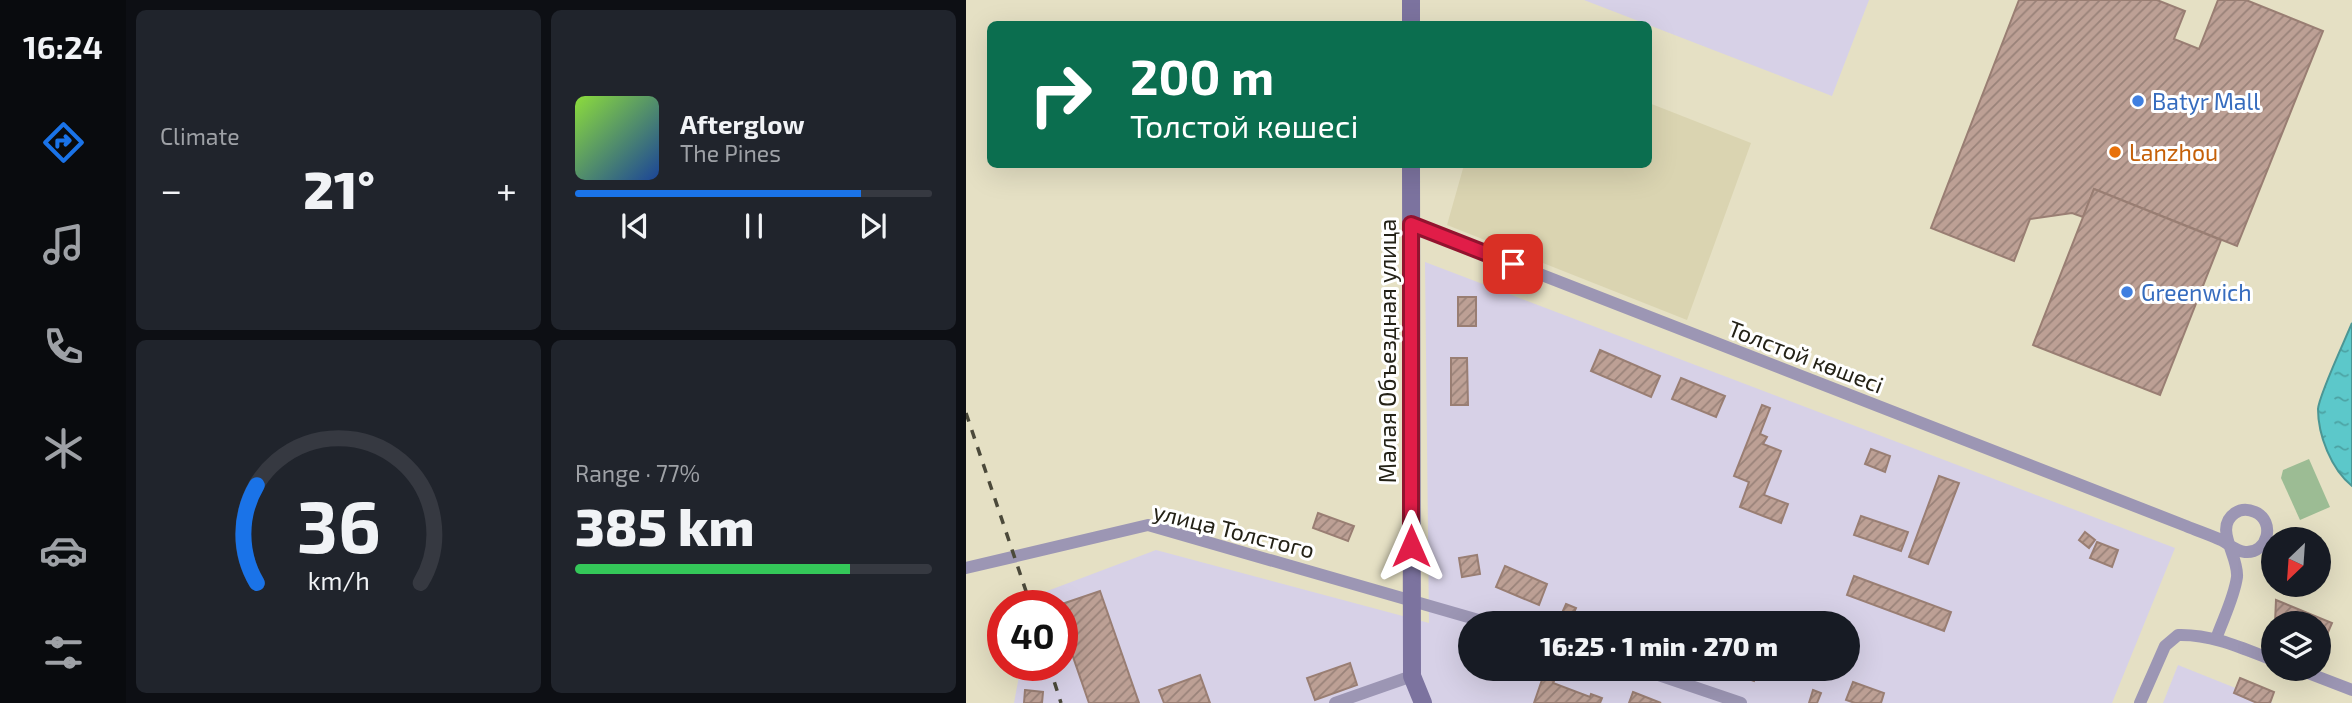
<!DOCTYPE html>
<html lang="en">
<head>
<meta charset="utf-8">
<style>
	body { margin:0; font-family:"Exo 2",sans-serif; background:#20242c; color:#f1f3f6; height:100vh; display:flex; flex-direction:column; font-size:26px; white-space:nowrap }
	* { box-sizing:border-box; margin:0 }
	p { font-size:23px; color:#9ea1a6 }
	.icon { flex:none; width:38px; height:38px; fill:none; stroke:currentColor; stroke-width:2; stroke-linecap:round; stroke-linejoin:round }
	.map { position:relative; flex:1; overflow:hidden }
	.sheet { display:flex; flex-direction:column; gap:10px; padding:10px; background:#0d0f14; width:840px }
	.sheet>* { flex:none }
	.banner { position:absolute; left:21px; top:21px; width:665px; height:147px; border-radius:10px; box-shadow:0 7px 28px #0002; background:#0b6e4f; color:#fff; overflow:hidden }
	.needle { width:46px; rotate:205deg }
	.buttons { position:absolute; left:1295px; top:527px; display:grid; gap:14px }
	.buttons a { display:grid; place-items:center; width:70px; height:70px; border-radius:50%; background:#171b24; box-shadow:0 7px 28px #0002; font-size:35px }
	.speed { position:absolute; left:21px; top:590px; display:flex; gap:14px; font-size:35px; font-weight:700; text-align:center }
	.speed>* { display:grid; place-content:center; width:91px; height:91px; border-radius:50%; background:#171b24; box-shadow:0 7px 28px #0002; line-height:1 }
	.speed .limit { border:10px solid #d22; background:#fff; color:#111 }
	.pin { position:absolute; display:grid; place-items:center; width:60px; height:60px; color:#fff; margin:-30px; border-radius:14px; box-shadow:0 4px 10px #0006 }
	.me { position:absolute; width:77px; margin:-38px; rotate:0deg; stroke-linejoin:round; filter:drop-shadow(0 0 5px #0008) }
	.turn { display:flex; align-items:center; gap:24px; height:147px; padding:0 28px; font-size:32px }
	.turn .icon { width:91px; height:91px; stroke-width:2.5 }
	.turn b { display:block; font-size:49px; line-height:60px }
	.big { font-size:52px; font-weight:800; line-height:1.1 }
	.sheet .tile { flex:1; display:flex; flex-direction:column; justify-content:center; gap:10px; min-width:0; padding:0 24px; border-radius:10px; background:#20242c }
	.sheet .dial { align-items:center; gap:0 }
	.dial svg { height:182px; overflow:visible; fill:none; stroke:#363941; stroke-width:7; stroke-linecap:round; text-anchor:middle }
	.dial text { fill:#f1f3f6; stroke:none }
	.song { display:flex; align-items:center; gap:21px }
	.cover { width:84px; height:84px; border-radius:10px; background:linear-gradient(135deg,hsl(90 70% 55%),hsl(220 70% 35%)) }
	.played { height:7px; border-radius:4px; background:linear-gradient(90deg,#1a73e8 80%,#363941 80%) }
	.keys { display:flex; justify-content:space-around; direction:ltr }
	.heat { display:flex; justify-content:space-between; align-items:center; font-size:38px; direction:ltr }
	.charge { height:10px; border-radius:5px; background:linear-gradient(90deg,#34c759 77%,#363941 0) }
	.sheet .tiles { flex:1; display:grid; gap:10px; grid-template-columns:repeat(2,1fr) }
	.trip { position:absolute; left:492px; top:611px; width:402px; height:70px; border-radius:35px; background:#171b24; box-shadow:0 7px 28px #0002; font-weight:800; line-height:70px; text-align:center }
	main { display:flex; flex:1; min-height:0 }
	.tabs { display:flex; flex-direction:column; width:126px; justify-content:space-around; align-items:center; background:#090b0e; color:#9ea1a6 }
	.tabs .icon { width:49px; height:49px }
	.tabs .on { color:#1a73e8 }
	.tabs b { font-size:32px; color:#f1f3f6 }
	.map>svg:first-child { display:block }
	.built { fill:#dad4b1 }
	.industrial { fill:#d7d1e7; fill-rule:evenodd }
	.pitch { fill:#9cbc94 }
	.water { fill:url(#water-ripples); stroke:#4b9694; stroke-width:2 }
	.building { fill:url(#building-hatch); stroke:#997e73; stroke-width:2 }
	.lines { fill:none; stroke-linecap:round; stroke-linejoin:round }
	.street { stroke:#9c96b4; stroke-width:12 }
	.secondary { stroke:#7c739f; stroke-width:18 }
	.rail { stroke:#4b493a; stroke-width:3.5; stroke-dasharray:9 9; stroke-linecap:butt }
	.route-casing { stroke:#92132f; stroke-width:18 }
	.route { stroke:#e11d48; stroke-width:12 }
	.shop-dot { fill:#3f7fe0; stroke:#fff; stroke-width:2.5 }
	.food-dot { fill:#e8710a; stroke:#fff; stroke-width:2.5 }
	.labels { text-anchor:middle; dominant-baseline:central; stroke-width:6; stroke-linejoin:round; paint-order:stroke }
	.shop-label { font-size:23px; fill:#366cbe; stroke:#fff; text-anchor:start }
	.food-label { font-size:23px; fill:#c56008; stroke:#fff; text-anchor:start }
	.street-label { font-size:23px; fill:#242217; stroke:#fff }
</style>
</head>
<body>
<main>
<nav class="tabs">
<b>16:24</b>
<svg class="icon on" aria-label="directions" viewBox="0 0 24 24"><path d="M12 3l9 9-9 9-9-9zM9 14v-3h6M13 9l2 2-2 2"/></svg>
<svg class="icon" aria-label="music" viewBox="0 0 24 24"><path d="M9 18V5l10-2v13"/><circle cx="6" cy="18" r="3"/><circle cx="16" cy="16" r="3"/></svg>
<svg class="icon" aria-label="phone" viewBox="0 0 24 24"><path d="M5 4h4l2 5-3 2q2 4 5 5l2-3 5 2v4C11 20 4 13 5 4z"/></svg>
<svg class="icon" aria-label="climate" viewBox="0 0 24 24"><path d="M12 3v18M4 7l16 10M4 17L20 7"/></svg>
<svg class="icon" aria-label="car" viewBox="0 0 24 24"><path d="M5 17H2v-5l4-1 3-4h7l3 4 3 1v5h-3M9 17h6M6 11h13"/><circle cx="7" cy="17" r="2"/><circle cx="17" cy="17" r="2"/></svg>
<svg class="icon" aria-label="filters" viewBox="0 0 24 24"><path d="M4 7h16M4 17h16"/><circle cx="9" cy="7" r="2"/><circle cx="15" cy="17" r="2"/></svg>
</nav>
<section class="sheet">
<div class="tiles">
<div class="tile"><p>Climate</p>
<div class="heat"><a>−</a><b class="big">21°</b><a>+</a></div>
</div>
<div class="tile">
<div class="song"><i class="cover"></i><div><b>Afterglow</b><p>The Pines</p></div></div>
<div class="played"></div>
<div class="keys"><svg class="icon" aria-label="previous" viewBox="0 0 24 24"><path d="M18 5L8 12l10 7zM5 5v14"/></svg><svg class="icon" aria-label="pause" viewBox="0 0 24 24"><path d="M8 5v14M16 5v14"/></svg><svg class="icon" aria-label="next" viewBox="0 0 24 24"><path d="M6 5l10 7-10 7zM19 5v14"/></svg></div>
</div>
<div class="tile dial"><svg viewBox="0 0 100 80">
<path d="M14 69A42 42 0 1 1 86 69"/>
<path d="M14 69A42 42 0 0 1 14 26" stroke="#1a73e8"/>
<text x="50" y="56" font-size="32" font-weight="700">36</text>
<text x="50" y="72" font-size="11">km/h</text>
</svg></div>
<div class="tile"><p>Range · 77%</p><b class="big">385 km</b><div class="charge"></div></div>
</div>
</section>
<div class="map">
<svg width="1386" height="703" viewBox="0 0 1386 703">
	<defs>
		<pattern id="water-ripples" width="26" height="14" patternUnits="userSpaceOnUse" patternTransform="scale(1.75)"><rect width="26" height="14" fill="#5cc8ca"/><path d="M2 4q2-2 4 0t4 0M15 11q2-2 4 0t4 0" fill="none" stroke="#4ca2a3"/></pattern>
		<pattern id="building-hatch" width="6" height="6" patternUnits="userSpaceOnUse" patternTransform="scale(1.75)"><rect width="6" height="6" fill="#bda095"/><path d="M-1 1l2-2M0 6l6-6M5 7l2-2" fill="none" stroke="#998279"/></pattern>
	</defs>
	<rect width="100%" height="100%" fill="#e5e0c4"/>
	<polygon class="built" points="683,103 785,143 721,320 481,225 498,165 682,164"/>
	<g class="industrial">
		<polygon points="618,0 903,0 866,96"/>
		<path d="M459 262 1209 548 1146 703H48L55 665H96V606L66 605 68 596 190 550 463 623ZM504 623H882V668H504Z"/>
		<polygon points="1212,665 1307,703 1197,703"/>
	</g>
	<polygon class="pitch" points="1343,459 1364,507 1334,520 1315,478 1317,470"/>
	<path class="water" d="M1386 323V486C1365 469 1352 435 1352 409 1353 395 1379 340 1386 323Z"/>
	<g class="building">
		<polygon points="1053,0 1191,0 1219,11 1208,39 1233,49 1252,0 1280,0 1357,31 1271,246 1128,189 1117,217 1106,213 1064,219 1048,261 965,228"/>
		<polygon points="1128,189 1255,240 1194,395 1067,345"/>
		<rect x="492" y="297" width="18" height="29"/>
		<polygon points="634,350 694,376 685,397 625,371"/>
		<polygon points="485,358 501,358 502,405 485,405"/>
		<polygon points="715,378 759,396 750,417 706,399"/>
		<polygon points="796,405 804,408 794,434 801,437 797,444 815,451 798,495 822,504 815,523 774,507 783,482 768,476"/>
		<polygon points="905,449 924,456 919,472 899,464"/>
		<polygon points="973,476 993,483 962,564 943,557"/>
		<polygon points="352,513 388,526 382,541 347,528"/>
		<polygon points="895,516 942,532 935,551 888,535"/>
		<polygon points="1119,532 1129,540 1123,548 1113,540"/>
		<polygon points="1131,542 1152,550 1146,567 1124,558"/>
		<polygon points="511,555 514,574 496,577 493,558"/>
		<polygon points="539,566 581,584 573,605 530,587"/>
		<polygon points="888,576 985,612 978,631 881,595"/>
		<polygon points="134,591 173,703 123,703 96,625 96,606 90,606"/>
		<polygon points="1310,600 1366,623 1357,644 1353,642 1353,623 1309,623"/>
		<polygon points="600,604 610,608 606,617 596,613"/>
		<polygon points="384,663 391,685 349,700 341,678"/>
		<polygon points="752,668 793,668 788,681"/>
		<polygon points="234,675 244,703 198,703 193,690"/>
		<polygon points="577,677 588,681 587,683 624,697 625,694 636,698 634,703 568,703"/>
		<polygon points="1274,678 1308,692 1304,703 1291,703 1268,693"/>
		<polygon points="887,682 918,693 915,703 889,703 880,700"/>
		<polygon points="59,690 77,692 76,703 58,703"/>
		<polygon points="847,690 855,693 851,703 843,703"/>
		<polygon points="667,692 695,703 663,703"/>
	</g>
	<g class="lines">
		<g class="street">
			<path d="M445 224 1220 526C1232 531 1244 535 1255 540 1263 544 1270 551 1279 552 1302 554 1310 521 1289 512 1282 509 1275 509 1269 513 1247 528 1273 556 1271 577 1268 598 1257 619 1250 639"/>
			<polyline points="0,568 182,525 523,623"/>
			<polyline points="672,668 775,703"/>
			<polyline points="1329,668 1386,690"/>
			<polyline points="369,703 446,676"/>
			<path d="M1174 703 1199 646 1212 635C1246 634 1276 648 1307 660"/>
		</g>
		<g class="secondary">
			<polyline points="445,24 445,0"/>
			<polyline points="445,164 446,676 457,703"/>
		</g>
		<g class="rail">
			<polyline points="0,413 65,606"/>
			<polyline points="83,665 95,703"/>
		</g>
	</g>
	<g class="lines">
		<defs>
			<polyline id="route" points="445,546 445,224 547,264"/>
		</defs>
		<use href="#route" class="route-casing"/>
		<use href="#route" class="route"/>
	</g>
	<g class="shop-dot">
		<circle cx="1172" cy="101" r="7"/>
		<circle cx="1161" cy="292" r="7"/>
	</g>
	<circle class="food-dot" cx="1149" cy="152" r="7"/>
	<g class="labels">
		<g class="shop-label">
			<text x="1186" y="101">Batyr Mall</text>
			<text x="1175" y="292">Greenwich</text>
		</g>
		<g class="food-label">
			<text x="1163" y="152">Lanzhou</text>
		</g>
		<g class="street-label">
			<text transform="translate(421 351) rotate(-90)">Малая Объездная улица</text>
			<text transform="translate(840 356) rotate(21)">Толстой көшесі</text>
			<text transform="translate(268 530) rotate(14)">улица Толстого</text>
		</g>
	</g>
</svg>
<div class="buttons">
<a><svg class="needle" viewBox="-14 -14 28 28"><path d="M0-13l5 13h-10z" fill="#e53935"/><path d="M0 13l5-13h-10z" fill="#9ea1a6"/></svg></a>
<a><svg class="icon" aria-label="layers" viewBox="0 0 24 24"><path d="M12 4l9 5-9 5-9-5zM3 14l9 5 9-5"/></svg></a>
</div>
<div class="speed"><div class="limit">40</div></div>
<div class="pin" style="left:547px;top:264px;background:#d93025"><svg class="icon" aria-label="arrive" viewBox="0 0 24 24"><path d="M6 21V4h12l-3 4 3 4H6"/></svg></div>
<svg class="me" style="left:445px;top:546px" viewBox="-20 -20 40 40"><path d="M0-17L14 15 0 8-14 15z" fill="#e11d48" stroke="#fff" stroke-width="4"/></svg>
<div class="trip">16:25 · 1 min · 270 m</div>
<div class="banner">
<div class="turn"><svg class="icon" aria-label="right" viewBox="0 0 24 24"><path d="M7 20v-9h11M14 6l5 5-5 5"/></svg><div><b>200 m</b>Толстой көшесі</div></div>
</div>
</div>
</main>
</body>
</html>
